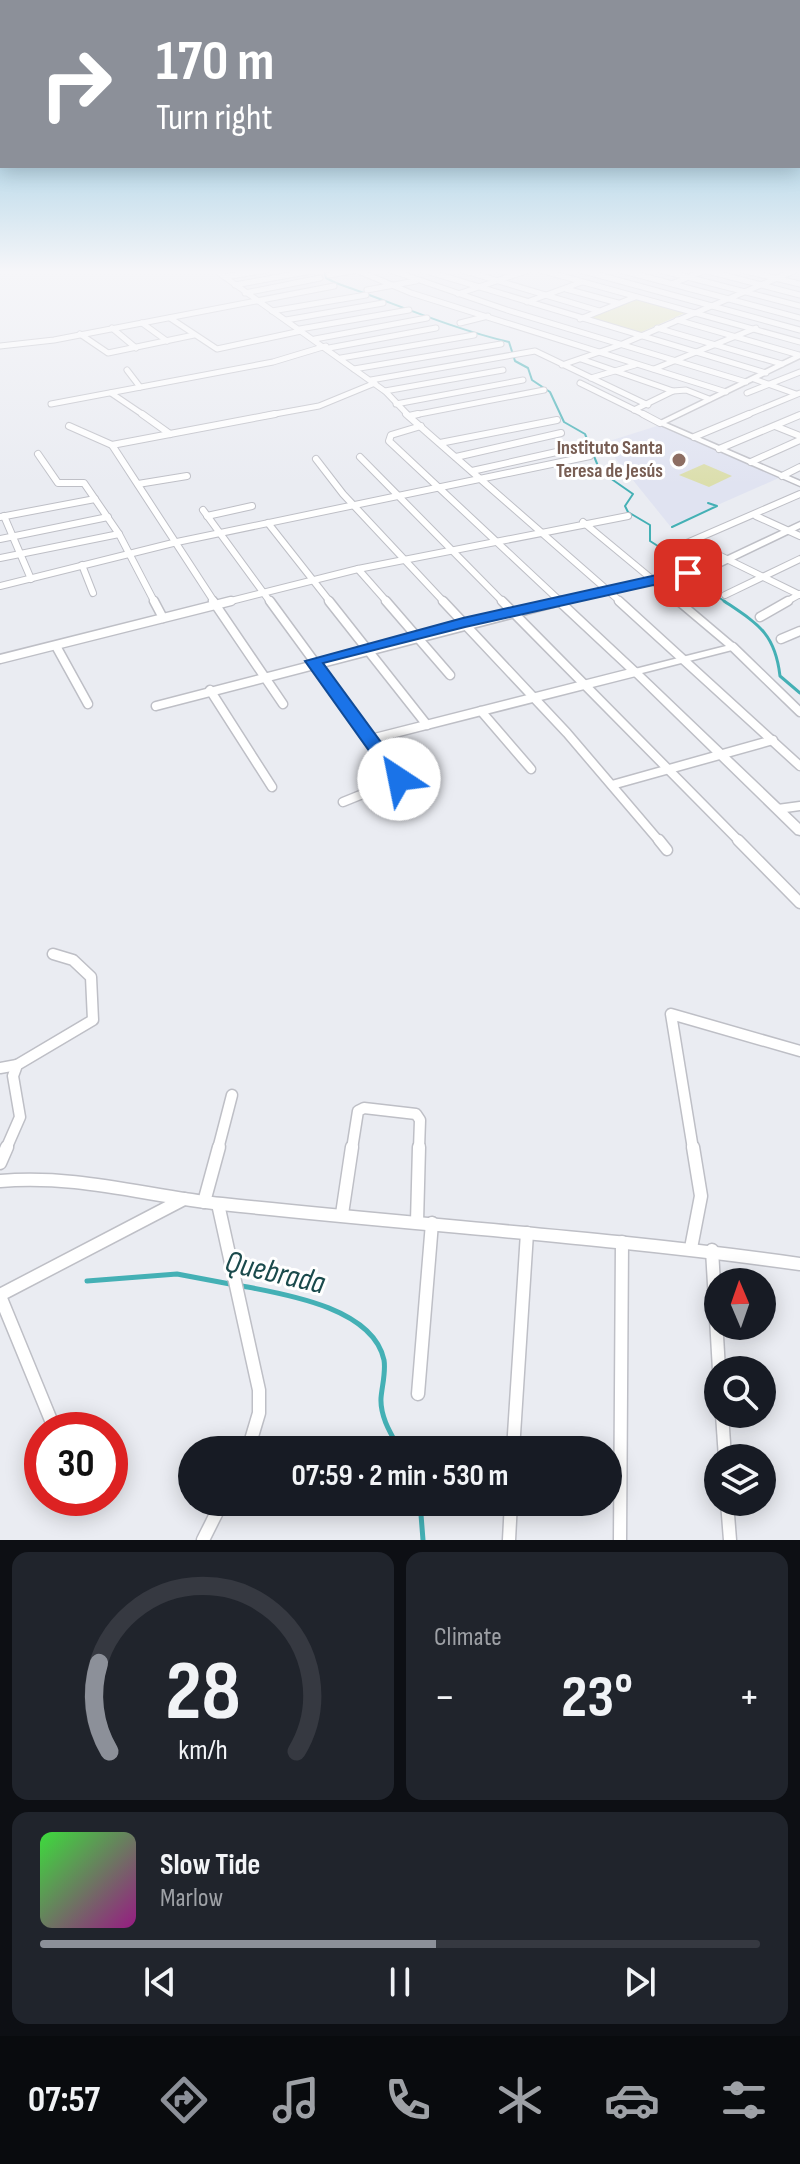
<!DOCTYPE html>
<html lang="en">
<head>
<meta charset="utf-8">
<style>
	body { margin:0; font-family:"Sofia Sans Condensed",sans-serif; background:#20242c; color:#f1f3f6; height:100vh; display:flex; flex-direction:column; font-size:30px; white-space:nowrap }
	* { box-sizing:border-box; margin:0 }
	p { font-size:26px; color:#9ea1a6 }
	.icon { flex:none; width:44px; height:44px; fill:none; stroke:currentColor; stroke-width:2; stroke-linecap:round; stroke-linejoin:round }
	.map { position:relative; height:1540px; overflow:hidden }
	.drawer { display:flex; flex-direction:column; gap:12px; padding:12px; background:#0d0f14; flex:1 }
	.drawer>* { flex:none }
	.banner { position:absolute; left:0px; top:0px; width:800px; height:168px; box-shadow:0 4px 20px #0003; background:#8c9099; color:#fff; overflow:hidden }
	.needle { width:52px; rotate:358deg }
	.buttons { position:absolute; left:704px; top:1268px; display:grid; gap:16px }
	.buttons a { display:grid; place-items:center; width:72px; height:72px; border-radius:50%; background:#171b24; box-shadow:0 4px 20px #0003; font-size:40px }
	.speed { position:absolute; left:24px; top:1412px; display:flex; gap:16px; font-size:40px; font-weight:700; text-align:center }
	.speed>* { display:grid; place-content:center; width:104px; height:104px; border-radius:50%; background:#171b24; box-shadow:0 4px 20px #0003; line-height:1 }
	.speed .limit { border:12px solid #d22; background:#fff; color:#111 }
	.pin { position:absolute; display:grid; place-items:center; width:68px; height:68px; color:#fff; margin:-34px; border-radius:16px; box-shadow:0 4px 12px #0006 }
	.me { position:absolute; width:88px; margin:-44px; rotate:326deg; stroke-linejoin:round; filter:drop-shadow(0 0 6px #0008) }
	.turn { display:flex; align-items:center; gap:28px; height:168px; padding:0 24px; font-size:36px }
	.turn .icon { width:104px; height:104px; stroke-width:2.5 }
	.turn b { display:block; font-size:56px; line-height:68px }
	.big { font-size:60px; font-weight:700; line-height:1.1 }
	.drawer .tile { flex:1; display:flex; flex-direction:column; justify-content:center; gap:12px; min-width:0; padding:0 28px; border-radius:16px; background:#20242c }
	.drawer .dial { align-items:center; gap:0 }
	.dial svg { height:208px; overflow:visible; fill:none; stroke:#363941; stroke-width:7; stroke-linecap:round; text-anchor:middle }
	.dial text { fill:#f1f3f6; stroke:none }
	.song { display:flex; align-items:center; gap:24px }
	.cover { width:96px; height:96px; border-radius:12px; background:linear-gradient(135deg,hsl(120 70% 55%),hsl(310 70% 35%)) }
	.played { height:8px; border-radius:4px; background:linear-gradient(90deg,#8c9099 55%,#363941 55%) }
	.keys { display:flex; justify-content:space-around; direction:ltr }
	.heat { display:flex; justify-content:space-between; align-items:center; font-size:44px; direction:ltr }
	.drawer .tiles { flex:1; display:grid; gap:12px; grid-template-columns:1fr 1fr }
	.tile:last-child { grid-column:span 2 }
	.trip { position:absolute; left:178px; top:1436px; width:444px; height:80px; border-radius:40px; background:#171b24; box-shadow:0 4px 20px #0003; font-weight:700; line-height:80px; text-align:center }
	.tab-bar { display:flex; height:128px; justify-content:space-around; align-items:center; background:#090b0e; color:#9ea1a6 }
	.tab-bar .icon { width:56px; height:56px }
	.tab-bar .on { color:#8c9099 }
	.tab-bar b { font-size:36px; color:#f1f3f6 }
	.map>svg:first-child { display:block }
	.built { fill:#e0e3f1 }
	.green { fill:#dbdeac }
	.lines { fill:none; stroke-linecap:round; stroke-linejoin:round }
	.stream-far2 { stroke:#44b0b5; stroke-width:2 }
	.stream-far1 { stroke:#44b0b5; stroke-width:3 }
	.stream { stroke:#44b0b5; stroke-width:5 }
	.street-far4-casing { stroke:#bebfc6; stroke-width:7 }
	.street-far3-casing { stroke:#bebfc6; stroke-width:8 }
	.street-far2-casing { stroke:#bebfc6; stroke-width:11 }
	.street-far1-casing { stroke:#bebfc6; stroke-width:13 }
	.street-casing { stroke:#bebfc6; stroke-width:15 }
	.secondary-casing { stroke:#bebfc6; stroke-width:3 }
	.street-far4 { stroke:#fff; stroke-width:5 }
	.street-far3 { stroke:#fff; stroke-width:6 }
	.street-far2 { stroke:#fff; stroke-width:8 }
	.street-far1 { stroke:#fff; stroke-width:10 }
	.street { stroke:#fff; stroke-width:12 }
	.secondary { fill:#fff; fill-rule:evenodd }
	.route { fill:#1a73e8; stroke:#114b97; stroke-width:2 }
	.education-dot { fill:#8d6e63; stroke:#fff; stroke-width:3 }
	.labels { text-anchor:middle; dominant-baseline:central; stroke-width:6; stroke-linejoin:round; paint-order:stroke }
	.far-education-label { font-size:20px; font-weight:bold; fill:#785e54; stroke:#fff; text-anchor:end }
	.near-water-label { font-size:32px; font-style:italic; fill:#1a4a4c; stroke:#fff }
</style>
</head>
<body>
<div class="map">
<svg width="800" height="1540" viewBox="0 0 800 1540">
	<rect width="100%" height="100%" fill="#eaecf2"/>
	<polygon class="built" points="660,425 781,477 670,526 603,443"/>
	<g class="green">
		<polygon points="637,298 687,312 637,334 585,319"/>
		<polygon points="704,464 732,476 709,487 679,475"/>
	</g>
	<g class="lines">
		<g class="stream-far2">
			<path d="M324 270 326 278 336 283C394 303 450 328 509 342L515 361 528 368 532 380 550 392 564 422 585 434 600 471 633 494 625 506 628 512 650 525V541L683 562 708 590 727 603"/>
			<polyline points="672,527 717,506 708,503"/>
		</g>
		<path class="stream-far1" d="M724 601C758 624 775 633 780 676L800 693"/>
		<g class="stream">
			<polyline points="87,1281 177,1274 230,1284"/>
			<path d="M242 1286C285 1294 373 1308 384 1360 386 1372 382 1386 381 1398 380 1417 391 1434 400 1450"/>
			<polyline points="420,1502 423,1540"/>
		</g>
		<defs>
			<g id="street-far4">
				<polyline points="215,270 386,392 409,416"/>
				<polyline points="356,270 411,293 726,392"/>
				<polyline points="390,270 507,310 746,382"/>
				<polyline points="423,270 766,373"/>
				<polyline points="462,270 599,311"/>
				<polyline points="499,270 514,274"/>
				<polyline points="540,270 800,342"/>
				<polyline points="580,270 800,330"/>
				<polyline points="620,270 800,318"/>
				<polyline points="660,270 800,306"/>
				<polyline points="704,270 800,295"/>
				<polyline points="742,270 800,284"/>
				<polyline points="329,275 357,270"/>
				<polyline points="225,277 267,270"/>
				<polyline points="674,283 706,270"/>
				<polyline points="235,285 311,271"/>
				<polyline points="566,289 618,303"/>
				<polyline points="367,290 416,281"/>
				<polyline points="245,293 320,278"/>
				<polyline points="458,294 529,270"/>
				<polyline points="527,302 582,282"/>
				<polyline points="272,311 366,295"/>
				<polyline points="170,318 217,349 301,331"/>
				<polyline points="580,319 635,297"/>
				<polyline points="286,320 383,303"/>
				<polyline points="677,320 799,355"/>
				<polyline points="142,323 167,341"/>
				<polyline points="460,323 488,316"/>
				<polyline points="112,328 136,348"/>
				<polyline points="657,328 782,364"/>
				<polyline points="300,329 409,310"/>
				<polyline points="80,334 108,353 194,335"/>
				<polyline points="315,339 427,318"/>
				<polyline points="0,346 54,340 334,286"/>
				<polyline points="329,348 436,328"/>
				<polyline points="341,358 474,335"/>
				<polyline points="581,359 673,391 634,410"/>
				<polyline points="562,365 620,345 796,270"/>
				<polyline points="354,369 501,344"/>
				<polyline points="654,369 756,328"/>
				<polyline points="127,370 140,387"/>
				<polyline points="591,378 635,365"/>
				<polyline points="754,379 796,394"/>
				<polyline points="371,380 535,351 648,405"/>
				<polyline points="580,383 647,416"/>
				<polyline points="385,391 503,370"/>
				<polyline points="673,391 686,390 709,399"/>
				<polyline points="111,393 145,416"/>
				<polyline points="747,393 800,372"/>
				<polyline points="51,404 273,362 326,346"/>
				<polyline points="396,404 523,380"/>
				<polyline points="264,416 319,406 375,383"/>
				<polyline points="409,416 544,390"/>
				<polyline points="744,416 800,393"/>
				<polyline points="797,416 800,415"/>
			</g>
			<g id="street-far3">
				<polyline points="142,414 170,434"/>
				<polyline points="406,414 622,603"/>
				<polyline points="643,414 660,423"/>
				<polyline points="409,416 418,414"/>
				<polyline points="69,426 112,445"/>
				<polyline points="421,426 391,435 389,441 562,603"/>
				<polyline points="775,426 800,436"/>
				<polyline points="694,437 749,414"/>
				<polyline points="440,443 557,420"/>
				<polyline points="719,449 800,415"/>
				<polyline points="38,454 58,483 84,483 119,534 155,603"/>
				<polyline points="360,457 504,603"/>
				<polyline points="456,457 561,433"/>
				<polyline points="316,459 343,494 445,603"/>
				<polyline points="751,462 800,440"/>
				<polyline points="472,471 579,447"/>
				<polyline points="782,476 800,467"/>
				<polyline points="138,484 187,476"/>
				<polyline points="203,510 271,603"/>
				<polyline points="4,516 31,579"/>
				<polyline points="207,516 252,506"/>
				<polyline points="756,516 800,536"/>
				<polyline points="0,517 95,499"/>
				<polyline points="583,522 653,580"/>
				<polyline points="268,523 331,603"/>
				<polyline points="0,539 108,517"/>
				<polyline points="692,542 800,595"/>
				<polyline points="673,549 800,494"/>
				<polyline points="0,558 119,534"/>
				<polyline points="82,565 93,593"/>
				<polyline points="358,569 388,603"/>
				<polyline points="0,586 177,542 590,456"/>
				<polyline points="725,595 800,559"/>
				<polyline points="215,603 112,445 275,414"/>
				<polyline points="223,603 358,569 628,516"/>
				<polyline points="552,603 653,580"/>
				<polyline points="784,603 800,594"/>
			</g>
			<g id="street-far2">
				<polyline points="154,601 163,618"/>
				<polyline points="213,601 283,704"/>
				<polyline points="270,601 398,776 395,781 343,802"/>
				<polyline points="329,601 427,725"/>
				<polyline points="386,601 450,675"/>
				<polyline points="443,601 567,733 660,842"/>
				<polyline points="502,601 740,842"/>
				<polyline points="559,601 635,672"/>
				<polyline points="619,601 800,766"/>
				<polyline points="760,617 788,601"/>
				<polyline points="781,639 800,631"/>
				<polyline points="56,646 88,704"/>
				<polyline points="733,647 800,712"/>
				<polyline points="0,659 231,601"/>
				<polyline points="210,690 272,787"/>
				<polyline points="156,706 561,601"/>
				<polyline points="481,711 531,769"/>
				<polyline points="371,739 635,672"/>
				<polyline points="612,785 773,740"/>
				<polyline points="778,809 800,806"/>
			</g>
			<g id="street-far1">
				<polyline points="659,840 667,850"/>
				<polyline points="738,840 800,903"/>
				<polyline points="0,1068 17,1065"/>
				<polyline points="6,1149 20,1117 13,1076 17,1065 93,1020 91,977 73,960 53,954"/>
				<polyline points="218,1149 232,1095"/>
				<polyline points="352,1149 358,1111 364,1108 416,1114 420,1120 419,1149"/>
				<polyline points="693,1149 671,1014 800,1051"/>
			</g>
			<g id="street">
				<polyline points="0,1163 7,1147"/>
				<path d="M0 1181C76 1174 147 1196 222 1204 415 1225 608 1237 800 1264"/>
				<polyline points="204,1202 219,1147"/>
				<polyline points="218,1204 259,1390 259,1413 248,1450"/>
				<polyline points="342,1214 352,1147"/>
				<polyline points="417,1222 419,1147"/>
				<polyline points="691,1248 701,1196 693,1147"/>
				<polyline points="712,1250 719,1370"/>
				<polyline points="0,1295 184,1199"/>
				<polyline points="0,1296 55,1430"/>
				<polyline points="418,1394 432,1223"/>
				<polyline points="722,1414 725,1458"/>
				<polyline points="513,1450 527,1233"/>
				<polyline points="727,1502 730,1540"/>
				<polyline points="203,1540 222,1502"/>
				<polyline points="509,1540 511,1502"/>
				<polyline points="620,1540 622,1242"/>
			</g>
			<g id="secondary">
				<polygon points="800,353 800,358 666,423 800,481 800,486 656,423"/>
				<polygon points="800,522 800,528 719,567 660,581 738,647 736,649 642,673 800,824 800,835 796,834 630,672 631,670 726,646 650,582 650,578 713,563"/>
			</g>
		</defs>
		<use href="#street-far4" class="street-far4-casing"/>
		<use href="#street-far3" class="street-far3-casing"/>
		<use href="#street-far2" class="street-far2-casing"/>
		<use href="#street-far1" class="street-far1-casing"/>
		<use href="#street" class="street-casing"/>
		<use href="#secondary" class="secondary-casing"/>
		<use href="#street-far4" class="street-far4"/>
		<use href="#street-far3" class="street-far3"/>
		<use href="#street-far2" class="street-far2"/>
		<use href="#street-far1" class="street-far1"/>
		<use href="#street" class="street"/>
		<use href="#secondary" class="secondary"/>
	</g>
	<linearGradient id="sky" x2="0" y2="1"><stop stop-color="#66b2d4"/><stop offset="0.56" stop-color="#f6f6f9"/><stop offset="1" stop-color="#f6f6f9" stop-opacity="0"/></linearGradient>
	<rect width="800" height="485" fill="url(#sky)"/>
	<polygon class="route" points="688,568 694,570 694,576 465,627 323,663 408,779 399,785 392,783 305,661 463,618"/>
	<circle class="education-dot" cx="679" cy="460" r="8"/>
	<g class="labels">
		<g class="far-education-label">
			<text x="663" y="448">Instituto Santa<tspan x="663" dy="23">Teresa de Jesús</tspan></text>
		</g>
		<g class="near-water-label">
			<text transform="translate(275 1273) rotate(13)">Quebrada</text>
		</g>
	</g>
</svg>
<div class="buttons">
<a><svg class="needle" viewBox="-14 -14 28 28"><path d="M0-13l5 13h-10z" fill="#e53935"/><path d="M0 13l5-13h-10z" fill="#9ea1a6"/></svg></a>
<a><svg class="icon" aria-label="search" viewBox="0 0 24 24"><circle cx="10" cy="10" r="6"/><path d="M15 15l6 6"/></svg></a>
<a><svg class="icon" aria-label="layers" viewBox="0 0 24 24"><path d="M12 4l9 5-9 5-9-5zM3 14l9 5 9-5"/></svg></a>
</div>
<div class="speed"><div class="limit">30</div></div>
<div class="pin" style="left:688px;top:573px;background:#d93025"><svg class="icon" aria-label="arrive" viewBox="0 0 24 24"><path d="M6 21V4h12l-3 4 3 4H6"/></svg></div>
<svg class="me" style="left:399px;top:779px" viewBox="-20 -20 40 40"><circle r="19" fill="#fff"/><path d="M0-13L10 11 0 6-10 11z" fill="#1a73e8"/></svg>
<div class="trip">07:59 · 2 min · 530 m</div>
<div class="banner">
<div class="turn"><svg class="icon" aria-label="right" viewBox="0 0 24 24"><path d="M7 20v-9h11M14 6l5 5-5 5"/></svg><div><b>170 m</b>Turn right</div></div>
</div>
</div>
<section class="drawer">
<div class="tiles">
<div class="tile dial"><svg viewBox="0 0 100 80">
<path d="M14 69A42 42 0 1 1 86 69"/>
<path d="M14 69A42 42 0 0 1 10 35" stroke="#8c9099"/>
<text x="50" y="56" font-size="32" font-weight="700">28</text>
<text x="50" y="72" font-size="11">km/h</text>
</svg></div>
<div class="tile"><p>Climate</p>
<div class="heat"><a>−</a><b class="big">23°</b><a>+</a></div>
</div>
<div class="tile">
<div class="song"><i class="cover"></i><div><b>Slow Tide</b><p>Marlow</p></div></div>
<div class="played"></div>
<div class="keys"><svg class="icon" aria-label="previous" viewBox="0 0 24 24"><path d="M18 5L8 12l10 7zM5 5v14"/></svg><svg class="icon" aria-label="pause" viewBox="0 0 24 24"><path d="M8 5v14M16 5v14"/></svg><svg class="icon" aria-label="next" viewBox="0 0 24 24"><path d="M6 5l10 7-10 7zM19 5v14"/></svg></div>
</div>
</div>
</section>
<nav class="tab-bar">
<b>07:57</b>
<svg class="icon on" aria-label="directions" viewBox="0 0 24 24"><path d="M12 3l9 9-9 9-9-9zM9 14v-3h6M13 9l2 2-2 2"/></svg>
<svg class="icon" aria-label="music" viewBox="0 0 24 24"><path d="M9 18V5l10-2v13"/><circle cx="6" cy="18" r="3"/><circle cx="16" cy="16" r="3"/></svg>
<svg class="icon" aria-label="phone" viewBox="0 0 24 24"><path d="M5 4h4l2 5-3 2q2 4 5 5l2-3 5 2v4C11 20 4 13 5 4z"/></svg>
<svg class="icon" aria-label="climate" viewBox="0 0 24 24"><path d="M12 3v18M4 7l16 10M4 17L20 7"/></svg>
<svg class="icon" aria-label="car" viewBox="0 0 24 24"><path d="M5 17H2v-5l4-1 3-4h7l3 4 3 1v5h-3M9 17h6M6 11h13"/><circle cx="7" cy="17" r="2"/><circle cx="17" cy="17" r="2"/></svg>
<svg class="icon" aria-label="filters" viewBox="0 0 24 24"><path d="M4 7h16M4 17h16"/><circle cx="9" cy="7" r="2"/><circle cx="15" cy="17" r="2"/></svg>
</nav>
</body>
</html>
